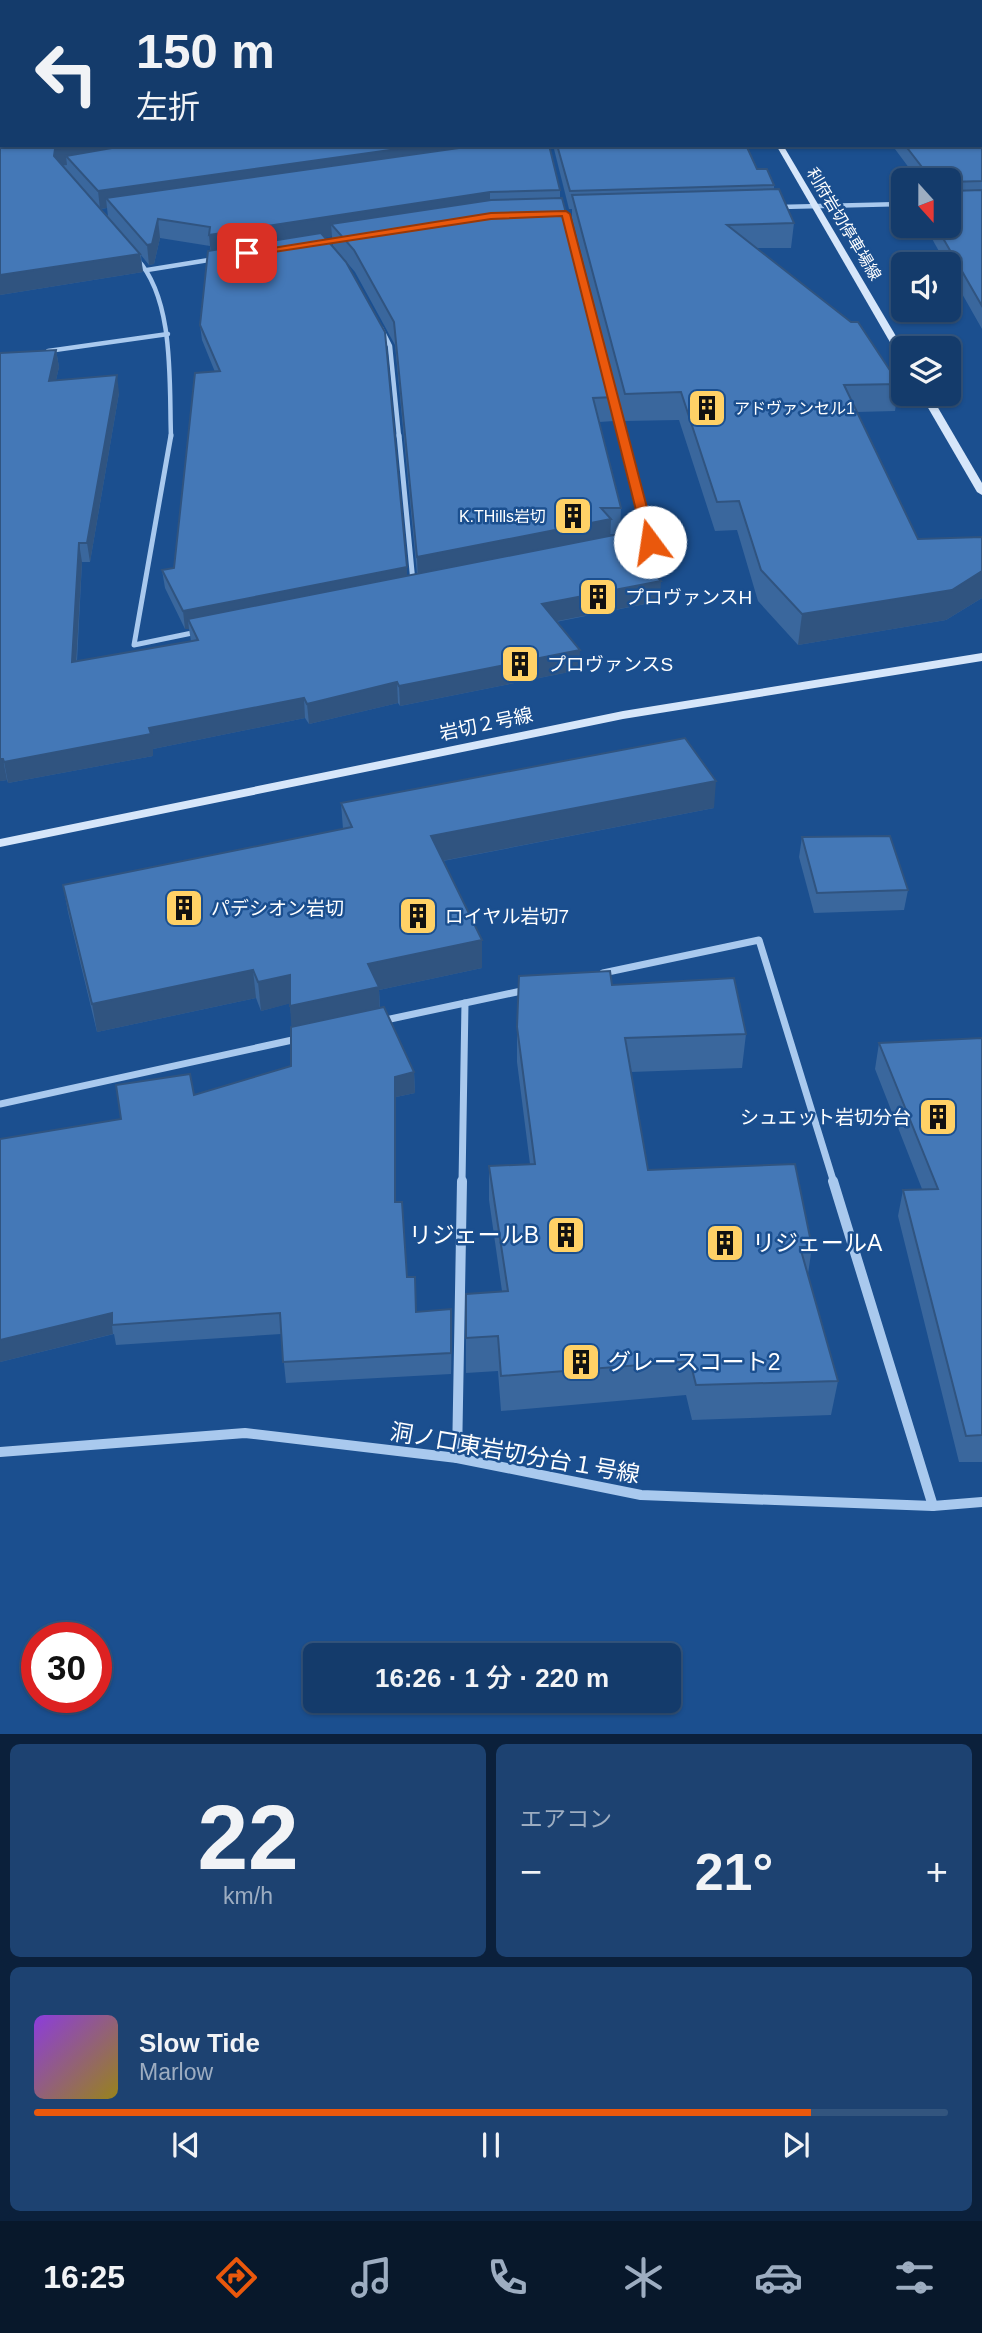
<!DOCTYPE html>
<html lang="ja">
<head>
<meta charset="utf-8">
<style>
	body { margin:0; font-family:Helvetica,"Noto Sans JP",sans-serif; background:#1d4271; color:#f1f3f6; height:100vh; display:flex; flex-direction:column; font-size:26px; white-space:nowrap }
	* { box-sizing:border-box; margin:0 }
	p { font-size:23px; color:#9dadc1 }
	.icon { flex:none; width:38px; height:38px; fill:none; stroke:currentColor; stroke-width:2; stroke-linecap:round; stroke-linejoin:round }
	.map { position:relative; height:1734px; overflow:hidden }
	.drawer { display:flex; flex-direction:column; gap:10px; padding:10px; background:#0b203b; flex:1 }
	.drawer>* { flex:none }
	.guide { position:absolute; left:0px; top:0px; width:984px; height:147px; box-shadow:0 2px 5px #0004,0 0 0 2px #33557e; background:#143b6b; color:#f1f3f6; overflow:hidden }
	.needle { width:46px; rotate:159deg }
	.controls { position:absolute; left:891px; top:168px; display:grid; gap:14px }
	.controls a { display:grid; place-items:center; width:70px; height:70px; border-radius:10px; background:#143b6b; box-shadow:0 2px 5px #0004,0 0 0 2px #33557e; font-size:35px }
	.speed { position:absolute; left:21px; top:1622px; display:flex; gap:14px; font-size:35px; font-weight:700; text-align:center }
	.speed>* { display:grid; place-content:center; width:91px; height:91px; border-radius:50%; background:#143b6b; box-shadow:0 2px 5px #0004,0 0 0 2px #33557e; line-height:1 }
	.speed .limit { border:10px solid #d22; background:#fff; color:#111 }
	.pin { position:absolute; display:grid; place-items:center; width:60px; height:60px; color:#fff; margin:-30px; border-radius:14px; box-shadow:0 4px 10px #0006 }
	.me { position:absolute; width:77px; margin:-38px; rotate:346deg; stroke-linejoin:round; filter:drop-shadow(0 0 5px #0008) }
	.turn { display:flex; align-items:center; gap:24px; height:147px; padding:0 21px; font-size:32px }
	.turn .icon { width:91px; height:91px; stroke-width:2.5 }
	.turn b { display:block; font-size:49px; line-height:60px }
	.big { font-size:52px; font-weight:600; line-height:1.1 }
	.drawer .widget { flex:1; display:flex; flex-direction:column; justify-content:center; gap:10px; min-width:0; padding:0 24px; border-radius:10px; background:#1d4271 }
	.drawer .dial { align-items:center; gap:0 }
	.dial b { font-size:91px; line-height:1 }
	.song { display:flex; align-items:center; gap:21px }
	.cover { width:84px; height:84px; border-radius:10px; background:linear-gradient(135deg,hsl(270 70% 55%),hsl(50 70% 35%)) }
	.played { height:7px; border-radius:4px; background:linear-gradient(90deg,#ea580c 85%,#33557e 85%) }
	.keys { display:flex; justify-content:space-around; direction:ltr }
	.heat { display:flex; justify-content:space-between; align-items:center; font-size:38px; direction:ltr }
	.drawer .tiles { flex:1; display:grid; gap:10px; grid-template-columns:1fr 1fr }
	.widget:last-child { grid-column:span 2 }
	.trip { position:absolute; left:303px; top:1643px; width:378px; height:70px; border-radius:10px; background:#143b6b; box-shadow:0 2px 5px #0004,0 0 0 2px #33557e; font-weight:600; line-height:70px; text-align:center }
	.tabs { display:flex; height:112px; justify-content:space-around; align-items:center; background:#08182b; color:#9dadc1 }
	.tabs .icon { width:49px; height:49px }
	.tabs .on { color:#ea580c }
	.tabs b { font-size:32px; color:#f1f3f6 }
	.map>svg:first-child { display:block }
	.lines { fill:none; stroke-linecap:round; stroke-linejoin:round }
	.street-far3 { stroke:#a9c9ee; stroke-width:4.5 }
	.street-far2 { stroke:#a9c9ee; stroke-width:5 }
	.street-far1 { stroke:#a9c9ee; stroke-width:7 }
	.street { stroke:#a9c9ee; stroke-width:10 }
	.secondary { fill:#d6e6fa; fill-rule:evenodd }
	.wall { fill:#3a679d; fill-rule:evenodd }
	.shaded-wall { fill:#305480 }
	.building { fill:#4478b7; stroke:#305480; stroke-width:2 }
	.route { fill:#ea580c; stroke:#983908; stroke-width:2 }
	.labels { text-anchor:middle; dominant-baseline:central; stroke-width:5; stroke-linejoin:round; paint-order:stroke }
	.far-street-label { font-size:16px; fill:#fff; stroke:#1b4f8f }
	.far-poi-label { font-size:16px; fill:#fff; stroke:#1b4f8f; text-anchor:start }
	.poi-label { font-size:19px; fill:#fff; stroke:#1b4f8f; text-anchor:start }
	.street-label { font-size:19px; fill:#fff; stroke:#1b4f8f }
	.near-poi-label { font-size:23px; fill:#fff; stroke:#1b4f8f; text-anchor:start }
	.near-street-label { font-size:23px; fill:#fff; stroke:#1b4f8f }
</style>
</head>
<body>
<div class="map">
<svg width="982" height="1735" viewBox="0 0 982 1735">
	<rect width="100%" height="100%" fill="#1b4f8f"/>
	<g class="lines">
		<g class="street-far3">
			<polyline points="780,207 903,204"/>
			<path d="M137 259C175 300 169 384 171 437"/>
			<polyline points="147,270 215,259"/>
			<polyline points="381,328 390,346 399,437"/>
			<polyline points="48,351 168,334"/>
			<polyline points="613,397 623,437"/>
		</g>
		<g class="street-far2">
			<polyline points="171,435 134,645 197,632"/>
			<polyline points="399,435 413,582"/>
			<polyline points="620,548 650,542 623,435"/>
		</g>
		<g class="street-far1">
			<polyline points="603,973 759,940 834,1183"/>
			<polyline points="381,1021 526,990"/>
			<polyline points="0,1104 297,1039"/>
			<polyline points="462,1183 465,1003"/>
		</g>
		<g class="street">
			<polyline points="833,1181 933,1506"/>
			<polyline points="0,1452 245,1433 457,1458 641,1495 933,1506 982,1502"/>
			<polyline points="457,1458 462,1181"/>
		</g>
		<g class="secondary">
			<polygon points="667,0 673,0 675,2 668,2"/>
			<polygon points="776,145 783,145 903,348 903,359 898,356"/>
			<polygon points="920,394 930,394 982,483 982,495 977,492"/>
			<polygon points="982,653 982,661 623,719 0,847 0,839 623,711"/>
		</g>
	</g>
	<g class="wall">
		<path d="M0 0H619L2 145 560 190V198L615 397 614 421 599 422 621 508 620 534H610V536L660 601 556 622 579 670 400 706 398 703 309 724 305 718 153 749V756L8 783 7 780 0 781 56 350 59 367 56 380 119 393 90 562H82L77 661 191 641 189 629H185L165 588 162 570 174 568 215 372 202 340 200 325 210 250V246L160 238 154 264 149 265 141 255 143 272 0 295ZM107 208 108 216 101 209ZM332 236 333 246 355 272 395 345 417 574 407 576 324 237Z"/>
		<polygon points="716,0 982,0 982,329 948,269 948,264 946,264 925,226 948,226 948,180 918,180 892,145 982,145 982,2 718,2"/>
		<polygon points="553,145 746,145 757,169 774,185 774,189 794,223 791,248 756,248 899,384 895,411 857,412 918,539 982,537 982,598 946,620 798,645 758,601 737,530 715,531 679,420 624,421 572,218 572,209 569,209"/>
		<polygon points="341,803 714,808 443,861 482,968 379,990 380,1008 414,1072 415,1093 396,1097 396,1202 407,1277 416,1312 452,1330 451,1374 286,1383 281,1334 116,1345 114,1334 0,1362 0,1139 121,1119 194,1095 291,1066 292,1026 290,1003 261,1011 256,998 97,1032 68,912 63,885 343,829"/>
		<polygon points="802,837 908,890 904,910 814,913 799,857"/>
		<polygon points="612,985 746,1034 742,1068 631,1072 648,1170 812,1247 808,1274 838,1381 831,1415 692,1420 686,1395 501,1411 498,1371 466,1373 466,1338 502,1291 489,1200 489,1166 530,1164 517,1062 517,1027"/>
		<polygon points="982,1038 982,1462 959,1462 898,1216 903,1190 922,1189 875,1069 879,1043"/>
	</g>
	<g class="shaded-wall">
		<polygon points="79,145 179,145 66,156 67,165 58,166 54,156 55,149"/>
		<polygon points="426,145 544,145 106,198 107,208 100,209 98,191"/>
		<polygon points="490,192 490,211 331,224 332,236 211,255 209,235"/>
		<polygon points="158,219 160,238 154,264 149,265 147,245"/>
		<polygon points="140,254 143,272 0,295 0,275"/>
		<polygon points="56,350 59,367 52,398 49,381"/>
		<polygon points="117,375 119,393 90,562 87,543"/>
		<polygon points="611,519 610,545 418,583 417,557"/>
		<polygon points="79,543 82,562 75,682 72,662"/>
		<polygon points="407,567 407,585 188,619 189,629 185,629 183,611"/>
		<polygon points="982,571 982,598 946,620 798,645 802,614"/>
		<polygon points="661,581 660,601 542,624 542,604"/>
		<polygon points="580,650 579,670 400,706 399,686"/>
		<polygon points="397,682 398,703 309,724 307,704"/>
		<polygon points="304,698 305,718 153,749 153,756 8,783 4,762 149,728"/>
		<polygon points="0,759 3,759 7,780 0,781"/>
		<polygon points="716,781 714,808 431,863 431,836"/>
		<polygon points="482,940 482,968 379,990 380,1016 292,1035 290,1006 368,964"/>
		<polygon points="253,970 256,998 97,1032 92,1004"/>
		<polygon points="290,975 292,1003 261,1011 258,982"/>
		<polygon points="414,1072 415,1093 396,1097 396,1223 395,1202 395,1077"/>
		<polygon points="451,1309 452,1330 451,1374"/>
		<polygon points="112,1313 112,1325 113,1334 0,1362 0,1340"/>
	</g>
	<g class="building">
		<polygon points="0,0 619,0 620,2 2,2 2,145 79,145 55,149 54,156 140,254 0,275 0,103 2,98 0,98 0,30 2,30 2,22 0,22"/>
		<polygon points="733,0 982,0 982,98 982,2 737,2"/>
		<polygon points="982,101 982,181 950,182 948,183 948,180 932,180 905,145 982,145"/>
		<polygon points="129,145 426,145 98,191 66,156"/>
		<polygon points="480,145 549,145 560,190 490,192 209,235 210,227 158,219 152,244 147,245 106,198"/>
		<polygon points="557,145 746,145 757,169 767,169 774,185 570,191"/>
		<polygon points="779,189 794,223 727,225 851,322 858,322 899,384 844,385 918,539 982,537 982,571 952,590 802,614 761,570 739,501 717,502 681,392 625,394 572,195"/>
		<polygon points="948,189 951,191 982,190 982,306 936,226 948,226"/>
		<polygon points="562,198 615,397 593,398 621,508 601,508 611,519 417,557 394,322 354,250 331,224 491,200"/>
		<polygon points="321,233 346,262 385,332 407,567 183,611 162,570 174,568 195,373 220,371 200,325 208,251"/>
		<polygon points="56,350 49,381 117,375 87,543 79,543 72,662 198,640 188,619 619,534 661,581 542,604 580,650 399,686 397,682 307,704 304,698 149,728 151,734 4,762 3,759 0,759 0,353"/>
		<polygon points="685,738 716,781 431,836 482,940 368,964 379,987 290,1006 290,975 258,982 253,970 92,1004 63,885 352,827 341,803"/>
		<polygon points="890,836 908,890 817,893 802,837"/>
		<polygon points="610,971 612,985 734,978 746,1034 625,1038 648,1170 795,1164 812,1247 800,1247 838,1381 696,1385 690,1361 501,1376 498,1336 466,1338 466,1294 508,1291 489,1166 535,1164 517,1027 519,976"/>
		<polygon points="384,1007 414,1072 395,1077 395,1202 402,1202 407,1277 415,1277 416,1312 451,1309 451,1353 283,1362 280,1313 112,1325 112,1313 0,1340 0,1139 121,1119 116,1085 190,1074 194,1095 291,1066 291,1027"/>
		<polygon points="982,1038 982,1435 966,1436 903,1190 938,1189 879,1043"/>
	</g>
	<polygon class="route" points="566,211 570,214 656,542 655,545 646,545 644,542 562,216 491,219 247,256 242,253 491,213"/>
	<defs>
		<symbol id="building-square" viewBox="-11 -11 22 22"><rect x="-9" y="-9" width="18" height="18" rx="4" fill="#ffd166" stroke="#1b4f8f"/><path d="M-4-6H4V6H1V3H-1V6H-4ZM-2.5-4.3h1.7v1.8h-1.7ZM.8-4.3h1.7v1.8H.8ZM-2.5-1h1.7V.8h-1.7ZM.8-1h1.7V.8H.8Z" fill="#111"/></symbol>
	</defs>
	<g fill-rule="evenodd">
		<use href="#building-square" x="685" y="386" width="44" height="44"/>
		<use href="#building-square" x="551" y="494" width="44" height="44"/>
		<use href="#building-square" x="576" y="575" width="44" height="44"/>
		<use href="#building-square" x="498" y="642" width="44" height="44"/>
		<use href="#building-square" x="162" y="886" width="44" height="44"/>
		<use href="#building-square" x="396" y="894" width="44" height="44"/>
		<use href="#building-square" x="916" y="1095" width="44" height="44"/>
		<use href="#building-square" x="544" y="1213" width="44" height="44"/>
		<use href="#building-square" x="703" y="1221" width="44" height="44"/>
		<use href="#building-square" x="559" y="1340" width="44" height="44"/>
	</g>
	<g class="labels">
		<g class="far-street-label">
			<text transform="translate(844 224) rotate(59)">利府岩切停車場線</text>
		</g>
		<g class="far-poi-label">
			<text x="734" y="408">アドヴァンセル1</text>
			<text x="546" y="516" text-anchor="end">K.THills岩切</text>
		</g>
		<g class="poi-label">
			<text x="625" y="597">プロヴァンスH</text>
			<text x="547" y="664">プロヴァンスS</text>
			<text x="211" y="908">パデシオン岩切</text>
			<text x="445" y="916">ロイヤル岩切7</text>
			<text x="911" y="1117" text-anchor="end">シュエット岩切分台</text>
		</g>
		<g class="street-label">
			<text transform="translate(486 724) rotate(-12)">岩切２号線</text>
		</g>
		<g class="near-poi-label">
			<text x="539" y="1235" text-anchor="end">リジェールB</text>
			<text x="752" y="1243">リジェールA</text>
			<text x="608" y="1362">グレースコート2</text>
		</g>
		<g class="near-street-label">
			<text transform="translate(515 1453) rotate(10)">洞ノ口東岩切分台１号線</text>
		</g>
	</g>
</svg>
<div class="controls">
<a><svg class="needle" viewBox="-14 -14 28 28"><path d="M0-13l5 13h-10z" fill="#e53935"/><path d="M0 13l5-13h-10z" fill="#9dadc1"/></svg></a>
<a><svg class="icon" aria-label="sound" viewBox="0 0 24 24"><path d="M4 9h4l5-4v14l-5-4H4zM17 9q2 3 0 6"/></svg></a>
<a><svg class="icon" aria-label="layers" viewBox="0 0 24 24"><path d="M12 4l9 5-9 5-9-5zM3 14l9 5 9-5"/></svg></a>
</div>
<div class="speed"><div class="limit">30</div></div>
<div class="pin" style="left:247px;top:253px;background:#d93025"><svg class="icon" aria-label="arrive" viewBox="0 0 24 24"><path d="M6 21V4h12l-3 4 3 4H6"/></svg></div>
<svg class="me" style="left:650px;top:542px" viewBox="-20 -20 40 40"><circle r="19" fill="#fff"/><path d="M0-13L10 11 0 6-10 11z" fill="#ea580c"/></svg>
<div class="trip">16:26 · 1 分 · 220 m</div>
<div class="guide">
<div class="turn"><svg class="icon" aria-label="left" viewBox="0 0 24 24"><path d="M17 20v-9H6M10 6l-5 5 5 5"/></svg><div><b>150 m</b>左折</div></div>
</div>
</div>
<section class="drawer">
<div class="tiles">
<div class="widget dial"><b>22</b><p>km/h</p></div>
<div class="widget"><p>エアコン</p>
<div class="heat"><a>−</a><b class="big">21°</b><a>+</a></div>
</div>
<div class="widget">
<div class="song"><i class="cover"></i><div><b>Slow Tide</b><p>Marlow</p></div></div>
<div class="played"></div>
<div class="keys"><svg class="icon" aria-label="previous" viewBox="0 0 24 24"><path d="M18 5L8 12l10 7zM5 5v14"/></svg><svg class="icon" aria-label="pause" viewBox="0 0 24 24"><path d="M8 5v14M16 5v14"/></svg><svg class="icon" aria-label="next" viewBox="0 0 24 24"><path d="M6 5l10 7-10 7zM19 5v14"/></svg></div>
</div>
</div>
</section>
<nav class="tabs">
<b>16:25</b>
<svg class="icon on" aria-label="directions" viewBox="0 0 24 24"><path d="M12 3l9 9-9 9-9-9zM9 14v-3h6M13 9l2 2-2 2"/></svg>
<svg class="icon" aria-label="music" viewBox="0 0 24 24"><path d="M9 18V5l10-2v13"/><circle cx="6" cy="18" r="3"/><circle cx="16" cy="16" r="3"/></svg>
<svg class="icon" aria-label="phone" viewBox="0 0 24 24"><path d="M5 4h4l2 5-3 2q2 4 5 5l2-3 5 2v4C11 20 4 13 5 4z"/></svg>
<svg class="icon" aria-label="climate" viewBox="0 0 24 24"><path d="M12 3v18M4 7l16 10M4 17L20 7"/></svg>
<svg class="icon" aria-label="car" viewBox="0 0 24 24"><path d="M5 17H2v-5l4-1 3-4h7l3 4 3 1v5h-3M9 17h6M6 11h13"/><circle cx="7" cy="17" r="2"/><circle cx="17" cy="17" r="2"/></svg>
<svg class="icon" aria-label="filters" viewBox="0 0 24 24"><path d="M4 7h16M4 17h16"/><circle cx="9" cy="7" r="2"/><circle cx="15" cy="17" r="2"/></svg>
</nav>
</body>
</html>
